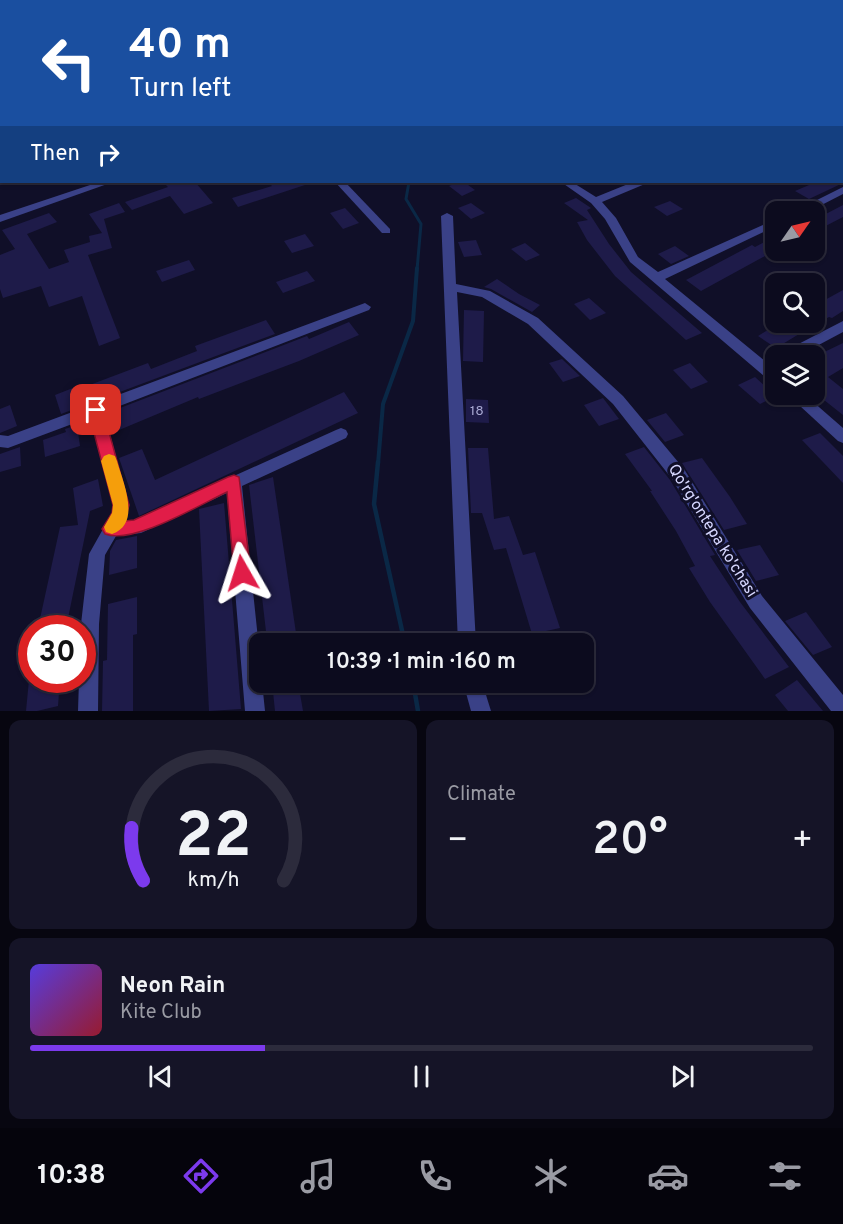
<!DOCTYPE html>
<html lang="en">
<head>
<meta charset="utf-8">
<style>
	body { margin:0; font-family:Overpass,sans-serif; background:#151427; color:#f1f3f6; height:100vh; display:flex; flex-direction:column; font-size:22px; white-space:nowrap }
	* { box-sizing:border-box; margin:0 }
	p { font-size:20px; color:#9a9ba4 }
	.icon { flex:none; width:33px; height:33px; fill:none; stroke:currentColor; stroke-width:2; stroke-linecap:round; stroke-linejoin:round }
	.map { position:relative; height:711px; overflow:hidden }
	.panel { display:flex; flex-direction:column; gap:9px; padding:9px; background:#070610; flex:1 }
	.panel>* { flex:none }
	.hud { position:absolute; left:0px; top:0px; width:843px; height:183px; box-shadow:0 2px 4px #0004,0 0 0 2px #2c2b3c; background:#1a4fa0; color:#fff; overflow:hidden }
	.needle { width:39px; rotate:56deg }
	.tools { position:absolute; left:765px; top:201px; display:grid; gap:12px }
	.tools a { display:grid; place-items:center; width:60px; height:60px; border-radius:12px; background:#0c0b1e; box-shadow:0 2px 4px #0004,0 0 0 2px #2c2b3c; font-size:30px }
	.speed { position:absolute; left:18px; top:615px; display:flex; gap:12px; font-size:30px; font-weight:700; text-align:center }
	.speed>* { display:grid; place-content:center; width:78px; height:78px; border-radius:50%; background:#0c0b1e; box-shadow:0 2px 4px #0004,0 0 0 2px #2c2b3c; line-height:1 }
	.speed .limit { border:9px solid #d22; background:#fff; color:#111 }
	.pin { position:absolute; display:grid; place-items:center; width:51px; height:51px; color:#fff; margin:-26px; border-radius:12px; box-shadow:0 3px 9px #0006 }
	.me { position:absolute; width:66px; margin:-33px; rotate:354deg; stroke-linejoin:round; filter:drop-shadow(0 0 4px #0008) }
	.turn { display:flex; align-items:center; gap:21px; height:126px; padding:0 30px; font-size:27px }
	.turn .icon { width:78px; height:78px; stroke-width:2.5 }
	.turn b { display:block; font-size:42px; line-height:51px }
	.then { display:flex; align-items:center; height:57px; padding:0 30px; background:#0003; gap:12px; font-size:22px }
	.big { font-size:45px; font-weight:600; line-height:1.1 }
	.panel .tile { flex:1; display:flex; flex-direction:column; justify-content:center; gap:9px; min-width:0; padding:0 21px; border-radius:12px; background:#151427 }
	.panel .dial { align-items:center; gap:0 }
	.dial svg { height:156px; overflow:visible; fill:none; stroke:#2c2b3c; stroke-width:7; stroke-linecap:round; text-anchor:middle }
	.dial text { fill:#f1f3f6; stroke:none }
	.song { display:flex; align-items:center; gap:18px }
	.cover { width:72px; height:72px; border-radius:9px; background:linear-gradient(135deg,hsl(250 70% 55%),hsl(350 70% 35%)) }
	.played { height:6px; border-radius:3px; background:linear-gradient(90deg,#7c3aed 30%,#2c2b3c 30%) }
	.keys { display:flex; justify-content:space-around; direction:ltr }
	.heat { display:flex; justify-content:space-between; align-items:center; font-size:33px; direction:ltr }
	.panel .tiles { flex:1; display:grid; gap:9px; grid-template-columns:1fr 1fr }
	.tile:last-child { grid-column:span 2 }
	.trip { position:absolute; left:249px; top:633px; width:345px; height:60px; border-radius:12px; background:#0c0b1e; box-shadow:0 2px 4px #0004,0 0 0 2px #2c2b3c; font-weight:600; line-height:60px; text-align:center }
	.menu { display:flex; height:96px; justify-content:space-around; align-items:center; background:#05040c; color:#9a9ba4 }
	.menu .icon { width:42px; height:42px }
	.menu .active { color:#7c3aed }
	.menu b { font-size:27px; color:#f1f3f6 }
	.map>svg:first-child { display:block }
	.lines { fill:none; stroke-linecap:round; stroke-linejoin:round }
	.stream-far2 { stroke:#0a2846; stroke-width:3 }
	.stream-far1 { stroke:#0a2846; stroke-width:4 }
	.stream { stroke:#0a2846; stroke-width:4.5 }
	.building { fill:#1e1b49 }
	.minor { fill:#3a4187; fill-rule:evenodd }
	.route { fill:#e11d48; stroke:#92132f; stroke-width:1.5 }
	.slow { fill:#f59e0b }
	.labels { text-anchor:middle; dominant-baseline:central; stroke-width:6; stroke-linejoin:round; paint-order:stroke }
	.number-label { font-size:14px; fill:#a8a8d2 }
	.street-label { font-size:16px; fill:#d6d7ff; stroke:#100f28 }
</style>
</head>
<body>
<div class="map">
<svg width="843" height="711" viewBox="0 0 843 711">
	<rect width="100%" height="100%" fill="#100f28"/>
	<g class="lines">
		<polyline class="stream-far2" points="409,182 406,199 421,224 417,270"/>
		<polyline class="stream-far1" points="378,464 383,404 413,321 417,268"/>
		<g class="stream">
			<polyline points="378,462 374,504 405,644"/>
			<polyline points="413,682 418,711"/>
		</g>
	</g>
	<g class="building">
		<polygon points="163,182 195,182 213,203 184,214 170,196 132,210 125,202 168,187"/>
		<polygon points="268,182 311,182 311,183 238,207 232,198 272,186"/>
		<polygon points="459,182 464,182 475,190 462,196 449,186"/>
		<polygon points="816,182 843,182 843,183 809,199 795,191"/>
		<polygon points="576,198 591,208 587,210 609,244 631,272 702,333 686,340 615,276 587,240 577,222 588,220 564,203"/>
		<polygon points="670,201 683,209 667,216 654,207"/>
		<polygon points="119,203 125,212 104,219 112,248 88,255 120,338 99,346 82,296 49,307 41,286 3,298 0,289 0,255 15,249 2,230 49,213 57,222 27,234 49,269 69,262 64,250 90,242 89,236 102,233 89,214"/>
		<polygon points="471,203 485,213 471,219 458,208"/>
		<polygon points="843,205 843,217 814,232 814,212 822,216"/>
		<polygon points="345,208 359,223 343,229 330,213"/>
		<polygon points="305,234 314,246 292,253 284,241"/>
		<polygon points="776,236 776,250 701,291 686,280 752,245 755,247"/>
		<polygon points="476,240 482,255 464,257 458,242"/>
		<polygon points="525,243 540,255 526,261 511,249"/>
		<polygon points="675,246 689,256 671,264 658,254"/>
		<polygon points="189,260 195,270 162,282 156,271"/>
		<polygon points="307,271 315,281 283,293 276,282"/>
		<polygon points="497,279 519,294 540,305 532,312 491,289 484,287"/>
		<polygon points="843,290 843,311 832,318 829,317 814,325 776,348 758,336 781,322 814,322 814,306"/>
		<polygon points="589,298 606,313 590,320 574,304"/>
		<polygon points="464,310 484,311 483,362 463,361"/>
		<polygon points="266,320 275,334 61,414 55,395 78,386 79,389 148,363 151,369 197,351 195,346"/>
		<polygon points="349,322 359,335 299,361 199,399 198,397 112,433 107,413 307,336 309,339"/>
		<polygon points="843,343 843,368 828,377 843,389 843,415 814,392 814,357"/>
		<polygon points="562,359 580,376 563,382 549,363"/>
		<polygon points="690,363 708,382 691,389 673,370"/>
		<polygon points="755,377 776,396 760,404 738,385"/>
		<polygon points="344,392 358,413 139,516 119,458 142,449 155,480"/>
		<polygon points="603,398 619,419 599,426 584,405"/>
		<polygon points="466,399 488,400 489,423 466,422"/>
		<polygon points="10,405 17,426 0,433 0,409"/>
		<polygon points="666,413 684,435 665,442 647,420"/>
		<polygon points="77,425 80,446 45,457 43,440 66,432 65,429"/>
		<polygon points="820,433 843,456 843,483 802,440"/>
		<polygon points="20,447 21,466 0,472 0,454"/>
		<polygon points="644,447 670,480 715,555 710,556 740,602 789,667 765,679 710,602 689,568 695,566 676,531 650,491 652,491 625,454"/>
		<polygon points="468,448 488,448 494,519 509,516 523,555 535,552 560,628 532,634 506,548 494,550 482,513 471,513"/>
		<polygon points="702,458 730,497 747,524 724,530 682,463"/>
		<polygon points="273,477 296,633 267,640 249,485"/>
		<polygon points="98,479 103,506 90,511 66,628 38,628 60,527 78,525 73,488"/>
		<polygon points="224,503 241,709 209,711 199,509"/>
		<polygon points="137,536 137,568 109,575 110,551 116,540"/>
		<polygon points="760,545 779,575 756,581 737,550"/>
		<polygon points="137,597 137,634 133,635 133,711 102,711 103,661 107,660 108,604"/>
		<polygon points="806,612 832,647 813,655 785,621"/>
		<polygon points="29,680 60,680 58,706 37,711 26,711"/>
		<polygon points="797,680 823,711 788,711 775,695"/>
		<polygon points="272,682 298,682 303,711 275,711"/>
		<polygon points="553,682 590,682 591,687 557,694"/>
	</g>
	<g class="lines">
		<g class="minor">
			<polygon points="3,0 11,0 12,2 4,2"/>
			<polygon points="227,0 235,0 235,2 228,2"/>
			<polygon points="262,0 270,0 270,2 263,2"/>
			<polygon points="333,0 344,0 331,2"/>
			<polygon points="371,0 383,2 372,2"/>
			<polygon points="490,0 499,0 500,2 491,2"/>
			<polygon points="559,0 567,0 568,2 560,2"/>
			<polygon points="674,0 684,0 673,2"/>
			<polygon points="775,0 785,0 786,2 776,2"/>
			<rect x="842" y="18" width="1" height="5"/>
			<polygon points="0,50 2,50 0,55"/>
			<rect x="842" y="89" width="1" height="6"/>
			<polygon points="842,117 843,117 843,124 842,123"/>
			<polygon points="99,182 113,182 0,222 0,215"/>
			<polygon points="335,182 345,182 390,229 390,233 382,233"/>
			<polygon points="561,182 572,182 596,197 633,182 646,182 645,184 602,202 616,218 638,257 658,272 776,219 776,226 665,279 776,370 776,383 771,382 630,262 605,219 591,203"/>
			<polygon points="843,187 843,194 808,212 793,212"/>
			<polygon points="447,213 453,216 456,284 490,291 538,318 623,396 684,469 762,596 843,695 843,711 831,711 750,608 672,479 613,404 528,324 482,297 457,292 476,644 458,644 441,216"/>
			<polygon points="365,303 371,307 369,310 104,412 129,505 125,521 134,521 336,430 341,428 346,430 348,434 346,438 242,486 260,658 260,682 262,682 265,711 245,711 227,493 141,533 116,536 105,555 99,624 98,711 78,711 79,680 82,680 81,624 89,554 112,513 113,505 91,417 8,448 0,447 0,435 8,436"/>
			<polygon points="843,321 843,332 798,356 780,356 781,353"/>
			<polygon points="787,394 804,394 843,428 843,443 838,441"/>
			<polygon points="463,682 482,682 491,711 471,711"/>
		</g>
	</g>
	<path class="route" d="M96 404 101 406 103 410 129 505 125 521 134 520 228 477 234 475 239 477 251 573 249 579 242 581 236 579 234 573 227 492C199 505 133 545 105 534L102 529 112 513 113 505 88 410 91 406Z"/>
	<path class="slow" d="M109 454 115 456 117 461C123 482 142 524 112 534L106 532 104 527 112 513 113 505 101 461 104 456Z"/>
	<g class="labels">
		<g class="number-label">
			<text x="477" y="411">18</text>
		</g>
		<g class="street-label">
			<text transform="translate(712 531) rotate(58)">Qo'rg'ontepa ko'chasi</text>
		</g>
	</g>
</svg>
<div class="tools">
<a><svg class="needle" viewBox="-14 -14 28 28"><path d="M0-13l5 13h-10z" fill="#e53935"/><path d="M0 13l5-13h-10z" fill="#9a9ba4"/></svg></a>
<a><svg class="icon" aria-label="search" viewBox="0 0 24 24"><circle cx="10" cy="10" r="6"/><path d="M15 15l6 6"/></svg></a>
<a><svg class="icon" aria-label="layers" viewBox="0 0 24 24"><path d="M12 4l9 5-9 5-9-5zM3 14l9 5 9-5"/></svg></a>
</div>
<div class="speed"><div class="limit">30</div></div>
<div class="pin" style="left:96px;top:410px;background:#d93025"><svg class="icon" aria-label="arrive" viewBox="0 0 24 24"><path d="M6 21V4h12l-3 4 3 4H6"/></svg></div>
<svg class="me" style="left:242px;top:573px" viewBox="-20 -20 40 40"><path d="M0-17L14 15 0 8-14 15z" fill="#e11d48" stroke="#fff" stroke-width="4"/></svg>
<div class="trip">10:39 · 1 min · 160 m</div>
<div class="hud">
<div class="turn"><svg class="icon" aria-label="left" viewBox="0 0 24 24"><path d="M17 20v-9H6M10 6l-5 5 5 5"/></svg><div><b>40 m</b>Turn left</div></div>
<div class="then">Then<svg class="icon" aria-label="right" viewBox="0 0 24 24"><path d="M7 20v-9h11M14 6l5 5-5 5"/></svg></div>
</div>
</div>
<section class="panel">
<div class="tiles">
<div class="tile dial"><svg viewBox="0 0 100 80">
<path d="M14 69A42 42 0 1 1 86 69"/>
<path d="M14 69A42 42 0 0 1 8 42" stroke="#7c3aed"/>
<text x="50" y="56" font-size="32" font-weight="700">22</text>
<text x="50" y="72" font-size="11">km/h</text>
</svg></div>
<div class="tile"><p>Climate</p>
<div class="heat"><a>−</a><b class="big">20°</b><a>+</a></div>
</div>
<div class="tile">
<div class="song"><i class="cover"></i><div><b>Neon Rain</b><p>Kite Club</p></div></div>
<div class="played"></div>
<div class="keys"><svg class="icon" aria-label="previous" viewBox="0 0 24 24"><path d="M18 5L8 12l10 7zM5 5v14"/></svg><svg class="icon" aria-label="pause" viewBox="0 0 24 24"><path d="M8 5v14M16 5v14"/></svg><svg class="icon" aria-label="next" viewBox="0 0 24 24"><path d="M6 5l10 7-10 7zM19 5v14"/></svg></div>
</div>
</div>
</section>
<nav class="menu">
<b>10:38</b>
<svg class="icon active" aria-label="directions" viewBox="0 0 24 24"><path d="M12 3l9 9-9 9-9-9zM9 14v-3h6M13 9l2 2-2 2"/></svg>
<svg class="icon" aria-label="music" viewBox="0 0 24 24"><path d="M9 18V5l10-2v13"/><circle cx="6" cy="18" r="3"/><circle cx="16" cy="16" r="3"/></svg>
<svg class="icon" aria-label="phone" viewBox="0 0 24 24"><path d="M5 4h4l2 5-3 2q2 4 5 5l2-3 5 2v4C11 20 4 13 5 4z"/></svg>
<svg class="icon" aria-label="climate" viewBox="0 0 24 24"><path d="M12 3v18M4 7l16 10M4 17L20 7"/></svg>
<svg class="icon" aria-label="car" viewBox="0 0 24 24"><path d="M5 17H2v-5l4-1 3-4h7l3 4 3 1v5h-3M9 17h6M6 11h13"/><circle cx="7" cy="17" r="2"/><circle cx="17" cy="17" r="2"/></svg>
<svg class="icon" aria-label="filters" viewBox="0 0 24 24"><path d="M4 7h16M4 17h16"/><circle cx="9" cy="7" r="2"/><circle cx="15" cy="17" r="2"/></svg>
</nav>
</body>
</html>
